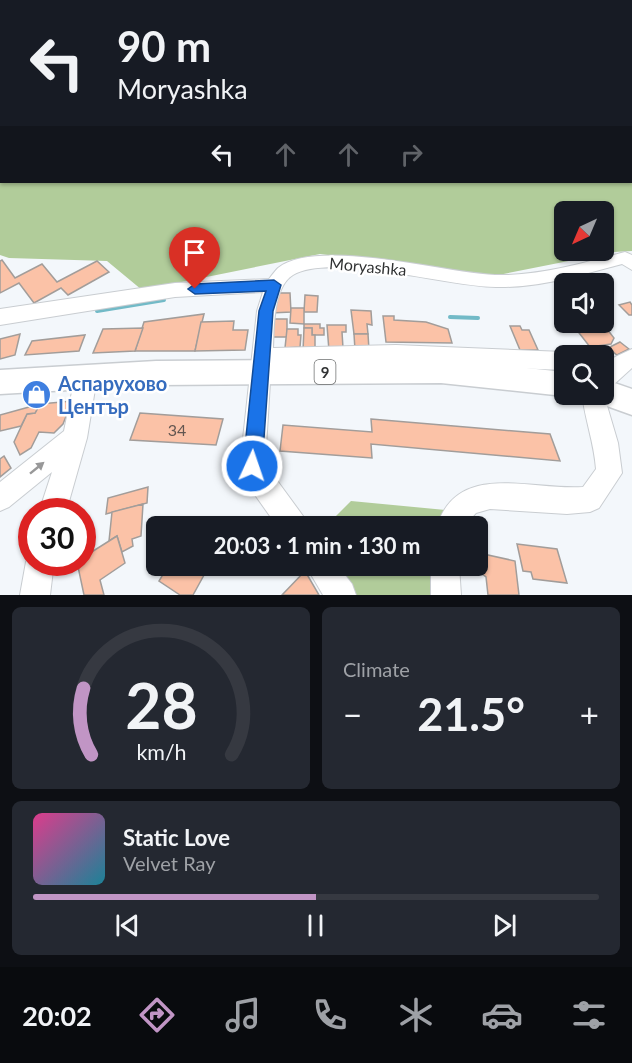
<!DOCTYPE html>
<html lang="en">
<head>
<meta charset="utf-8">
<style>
	body { margin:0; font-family:Lato,sans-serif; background:#242831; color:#f1f3f6; height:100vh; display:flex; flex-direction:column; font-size:22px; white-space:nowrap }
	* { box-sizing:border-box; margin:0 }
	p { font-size:20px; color:#9ea1a6 }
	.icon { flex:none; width:33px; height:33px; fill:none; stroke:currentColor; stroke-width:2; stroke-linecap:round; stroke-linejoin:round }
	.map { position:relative; height:595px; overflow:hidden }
	.drawer { display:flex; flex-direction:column; gap:12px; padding:12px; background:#0d0f14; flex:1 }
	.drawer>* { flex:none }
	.guide { position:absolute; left:0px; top:0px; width:633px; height:183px; box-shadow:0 2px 4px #0004; background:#171b24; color:#f1f3f6; overflow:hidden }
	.needle { width:39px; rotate:224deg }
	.fabs { position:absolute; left:554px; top:201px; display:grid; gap:12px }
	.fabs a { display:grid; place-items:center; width:60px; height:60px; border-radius:9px; background:#171b24; box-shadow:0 2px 4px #0004; font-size:30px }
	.speed { position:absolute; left:18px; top:498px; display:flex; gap:12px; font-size:30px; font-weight:700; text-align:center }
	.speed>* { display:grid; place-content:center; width:78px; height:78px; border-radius:50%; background:#171b24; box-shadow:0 2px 4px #0004; line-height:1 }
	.speed .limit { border:9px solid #d22; background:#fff; color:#111 }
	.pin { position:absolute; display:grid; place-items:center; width:51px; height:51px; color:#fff; margin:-62px -26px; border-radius:50% 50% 50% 0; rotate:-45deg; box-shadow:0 0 6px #0007 }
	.pin .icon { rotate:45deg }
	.me { position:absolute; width:66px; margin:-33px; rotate:3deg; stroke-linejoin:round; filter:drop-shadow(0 0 4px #0008) }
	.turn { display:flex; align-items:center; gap:21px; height:126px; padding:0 18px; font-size:27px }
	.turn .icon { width:78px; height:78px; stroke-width:2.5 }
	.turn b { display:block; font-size:42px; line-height:51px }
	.lanes { display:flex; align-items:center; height:57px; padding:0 18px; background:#0003; justify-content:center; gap:30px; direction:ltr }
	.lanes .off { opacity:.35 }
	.big { font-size:45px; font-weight:700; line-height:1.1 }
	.drawer .card { flex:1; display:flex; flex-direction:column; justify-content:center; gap:9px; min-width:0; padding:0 21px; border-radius:9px; background:#242831 }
	.drawer .dial { align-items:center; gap:0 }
	.dial svg { height:156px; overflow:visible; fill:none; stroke:#363941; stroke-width:7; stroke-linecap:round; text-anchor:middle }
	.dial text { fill:#f1f3f6; stroke:none }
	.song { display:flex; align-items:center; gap:18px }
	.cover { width:72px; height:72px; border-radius:9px; background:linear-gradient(135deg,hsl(330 70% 55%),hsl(190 70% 35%)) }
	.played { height:6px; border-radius:3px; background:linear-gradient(90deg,#c195c5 50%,#363941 50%) }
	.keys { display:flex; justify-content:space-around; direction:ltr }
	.heat { display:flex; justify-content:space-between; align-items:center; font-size:33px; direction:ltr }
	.drawer .tiles { flex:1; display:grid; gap:12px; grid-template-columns:1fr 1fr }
	.card:last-child { grid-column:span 2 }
	.trip { position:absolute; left:146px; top:516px; width:342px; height:60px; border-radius:9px; background:#171b24; box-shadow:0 2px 4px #0004; font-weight:700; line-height:60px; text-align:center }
	.menu { display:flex; height:96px; justify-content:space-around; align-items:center; background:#090b0e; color:#9ea1a6 }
	.menu .icon { width:42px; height:42px }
	.menu .current { color:#c195c5 }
	.menu b { font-size:27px; color:#f1f3f6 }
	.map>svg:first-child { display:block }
	.forest { fill:#b1cc9a; fill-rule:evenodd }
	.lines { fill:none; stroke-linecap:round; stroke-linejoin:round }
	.stream { stroke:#72bac7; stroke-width:4 }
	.building { fill:#fbc2a7; stroke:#a29d9a; stroke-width:1.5 }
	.minor-casing { stroke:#c9cdd1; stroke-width:2 }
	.major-casing { stroke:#c9cdd1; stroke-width:3 }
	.minor { fill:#fff; fill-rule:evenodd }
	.major { fill:#fff; fill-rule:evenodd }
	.oneway { fill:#989899 }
	.route { fill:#1a73e8; stroke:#114b97; stroke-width:1.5 }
	.labels { text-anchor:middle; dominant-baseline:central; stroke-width:5; stroke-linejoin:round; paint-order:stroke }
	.shield { fill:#fff; stroke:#6e7070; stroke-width:1.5 }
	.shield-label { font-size:15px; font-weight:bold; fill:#303233 }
	.street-label { font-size:16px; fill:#303233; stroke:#fff }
	.near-number-label { font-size:16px; fill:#635650 }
	.near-shop-label { font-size:20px; font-weight:bold; fill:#366cbe; stroke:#fff; text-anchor:start }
</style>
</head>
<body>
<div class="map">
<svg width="632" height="595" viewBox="0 0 632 595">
	<rect width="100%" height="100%" fill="#f3f7fb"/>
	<g class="forest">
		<path d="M0 96 2 182H632V96V251L614 252 493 276 320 254 142 290 107 261 9 258 0 255ZM564 212H603V250H564Z"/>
		<polygon points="351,501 456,511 450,526 326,526"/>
		<polygon points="320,566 445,566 446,595 341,595"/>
	</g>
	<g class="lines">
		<g class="stream">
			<polyline points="97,311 164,300"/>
			<polyline points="450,317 478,318"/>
		</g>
	</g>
	<g class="building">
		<polygon points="2,260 15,278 42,264 57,282 97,261 109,272 68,295 61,288 34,303 19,283 0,293 0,261"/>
		<polygon points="275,293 290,293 291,312 271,313"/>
		<polygon points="305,295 318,296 317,312 304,312"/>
		<polygon points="630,302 632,305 632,315 629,315 619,305"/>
		<polygon points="291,308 304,308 304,324 290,323"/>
		<polygon points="351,310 371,311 372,325 367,324 368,334 354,334"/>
		<polygon points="204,314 195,351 135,351 144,322"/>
		<polygon points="383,316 394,316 394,320 426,322 448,329 452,343 386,342"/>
		<rect x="272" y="319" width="15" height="18"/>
		<polygon points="234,321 233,330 248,330 245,350 195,351 201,322"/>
		<polygon points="304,324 320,324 320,328 324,328 324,335 312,335 312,328 304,328"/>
		<polygon points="327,325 346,325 346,332 342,332 343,348 329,351"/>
		<polygon points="604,325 614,338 611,344 590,347 576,329"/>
		<polygon points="510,326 520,326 522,330 529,330 538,350 520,350"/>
		<polygon points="143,328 135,351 93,353 103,329"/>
		<polygon points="304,328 312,328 312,335 315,335 315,351 303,351"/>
		<polygon points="287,329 298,329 298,335 301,335 300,347 285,348"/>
		<polygon points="20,334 15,355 0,359 0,339"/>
		<polygon points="354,334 368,334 369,350 355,350"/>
		<polygon points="85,335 79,351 25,355 32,341"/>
		<polygon points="620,342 629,349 617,355 608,348"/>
		<polygon points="72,401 63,424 54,433 39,432 31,448 20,455 14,442 27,414 35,413 40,404"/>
		<polygon points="40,404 35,413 27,414 21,426 0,431 0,415"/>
		<polygon points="140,413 223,419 216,445 130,440"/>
		<polygon points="371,419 550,434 560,461 371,444 372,458 280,451 283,425 372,432"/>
		<polygon points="4,456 11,468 0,477 0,459"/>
		<polygon points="148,487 147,503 106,514 108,498"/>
		<polygon points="143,504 141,536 132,539 133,546 122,552 117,536 109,541 112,512"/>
		<polygon points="117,536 125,563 100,580 104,595 84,595 77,562 82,562 82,558"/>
		<polygon points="517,544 557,549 567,583 533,579 531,572 523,571"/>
		<polygon points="479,553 515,561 519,595 488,595 486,577 481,573"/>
		<polygon points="168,566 189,566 204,575 193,595 180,595 159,581"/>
		<polygon points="305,571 319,595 282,595"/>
	</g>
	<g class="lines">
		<defs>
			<g id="minor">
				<rect x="0" y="102" width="2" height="6"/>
				<path d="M625 252 632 255V270L622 264C581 275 539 288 496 287 450 287 330 252 293 275 273 287 274 328 273 348L396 345 564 352 572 356H564V370L396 363 271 366 265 464 303 516 306 526H277L248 485 240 466 257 311 263 292 175 297 0 325V309L175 283 269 279C272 275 275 271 278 268 316 237 446 273 495 275 539 276 583 263 625 252Z"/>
				<polygon points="632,349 632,368 611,387 603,390 603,367 615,357"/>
				<polygon points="86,367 94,370 97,377 87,438 66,512 39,512 52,472 9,507 0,511 0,482 64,431 75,377 78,370"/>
				<path d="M603 392 618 443 622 473 599 508 590 512 567 514 490 509 476 513 464 526H437C458 460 532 491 583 487L596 469C594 442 585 420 582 394H603Z"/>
				<polygon points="32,551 32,562 54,562 50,595 20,595 26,562"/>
				<polygon points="306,566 338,566 352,584 356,595 323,595"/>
				<polygon points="431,566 459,566 461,595 431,595"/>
			</g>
			<g id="major">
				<polygon points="441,359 564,372 564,394 569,394 564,396 441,383 156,385 0,394 0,370 156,361"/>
				<polygon points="603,379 632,389 632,415 593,401 590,394 603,394"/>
			</g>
		</defs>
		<use href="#minor" class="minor-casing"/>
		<use href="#major" class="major-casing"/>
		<use href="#minor" class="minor"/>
		<use href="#major" class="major"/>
	</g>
	<defs><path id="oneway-solid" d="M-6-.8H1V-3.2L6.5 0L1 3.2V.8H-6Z" transform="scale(1.5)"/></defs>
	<use class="oneway" href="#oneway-solid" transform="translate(37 468) rotate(-39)"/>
	<linearGradient id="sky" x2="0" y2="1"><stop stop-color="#79b6db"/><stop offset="0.54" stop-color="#fafbfd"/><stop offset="1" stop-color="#fafbfd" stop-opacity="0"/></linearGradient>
	<rect width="632" height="179" fill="url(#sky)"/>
	<polygon class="route" points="274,280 281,285 273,311 262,466 259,472 252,475 245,472 243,466 259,311 266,291 195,294 188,289 195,284"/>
	<defs>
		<symbol id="shop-disc" viewBox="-11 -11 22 22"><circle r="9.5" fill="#3f7fe0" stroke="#fff"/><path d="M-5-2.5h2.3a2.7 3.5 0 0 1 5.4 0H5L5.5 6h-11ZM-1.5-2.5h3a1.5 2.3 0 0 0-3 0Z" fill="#fff"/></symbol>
	</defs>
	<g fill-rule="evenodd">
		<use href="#shop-disc" x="20" y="378" width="33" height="33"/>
	</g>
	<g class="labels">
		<rect class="shield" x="314.5" y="360" width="21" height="24" rx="4.5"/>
		<g class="shield-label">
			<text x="325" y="372">9</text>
		</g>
		<g class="street-label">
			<text transform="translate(368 266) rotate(5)">Moryashka</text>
		</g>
		<g class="near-number-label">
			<text x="177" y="429">34</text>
		</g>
		<g class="near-shop-label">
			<text x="58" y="383">Аспарухово<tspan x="58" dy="23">Център</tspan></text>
		</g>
	</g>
</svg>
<div class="fabs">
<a><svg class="needle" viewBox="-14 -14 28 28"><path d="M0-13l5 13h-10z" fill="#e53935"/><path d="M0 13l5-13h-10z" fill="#9ea1a6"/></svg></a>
<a><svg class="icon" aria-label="sound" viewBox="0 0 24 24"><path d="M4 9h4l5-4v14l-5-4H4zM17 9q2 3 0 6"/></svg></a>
<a><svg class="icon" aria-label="search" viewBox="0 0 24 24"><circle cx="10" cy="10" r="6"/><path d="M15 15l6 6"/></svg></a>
</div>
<div class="speed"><div class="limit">30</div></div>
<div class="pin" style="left:195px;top:289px;background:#d93025"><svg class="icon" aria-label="arrive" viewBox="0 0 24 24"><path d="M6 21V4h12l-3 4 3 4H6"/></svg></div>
<svg class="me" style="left:252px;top:466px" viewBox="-20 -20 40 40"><circle r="17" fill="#1a73e8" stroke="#fff" stroke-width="3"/><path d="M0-11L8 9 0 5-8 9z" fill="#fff"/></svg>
<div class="trip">20:03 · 1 min · 130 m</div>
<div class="guide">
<div class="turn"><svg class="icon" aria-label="left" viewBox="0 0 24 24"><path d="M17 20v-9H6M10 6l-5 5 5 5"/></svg><div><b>90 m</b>Moryashka</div></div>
<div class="lanes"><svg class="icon" aria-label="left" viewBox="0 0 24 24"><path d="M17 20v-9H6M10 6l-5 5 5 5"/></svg><svg class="icon off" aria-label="ahead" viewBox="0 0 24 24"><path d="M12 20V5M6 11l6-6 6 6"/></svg><svg class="icon off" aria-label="ahead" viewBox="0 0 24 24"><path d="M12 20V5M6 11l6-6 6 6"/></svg><svg class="icon off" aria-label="right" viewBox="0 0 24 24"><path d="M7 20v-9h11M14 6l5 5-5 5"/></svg></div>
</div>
</div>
<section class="drawer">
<div class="tiles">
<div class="card dial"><svg viewBox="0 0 100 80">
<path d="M14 69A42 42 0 1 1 86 69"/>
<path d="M14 69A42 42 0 0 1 10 35" stroke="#c195c5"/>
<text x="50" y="56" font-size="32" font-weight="700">28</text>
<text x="50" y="72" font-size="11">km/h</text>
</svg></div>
<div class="card"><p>Climate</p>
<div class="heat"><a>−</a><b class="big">21.5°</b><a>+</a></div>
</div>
<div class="card">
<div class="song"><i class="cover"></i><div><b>Static Love</b><p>Velvet Ray</p></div></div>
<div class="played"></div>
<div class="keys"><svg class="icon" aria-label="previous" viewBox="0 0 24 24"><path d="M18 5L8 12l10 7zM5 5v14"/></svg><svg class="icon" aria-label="pause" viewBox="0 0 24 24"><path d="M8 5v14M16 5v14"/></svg><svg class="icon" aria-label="next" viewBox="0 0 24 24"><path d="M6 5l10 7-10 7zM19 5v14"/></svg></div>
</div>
</div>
</section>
<nav class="menu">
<b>20:02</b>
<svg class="icon current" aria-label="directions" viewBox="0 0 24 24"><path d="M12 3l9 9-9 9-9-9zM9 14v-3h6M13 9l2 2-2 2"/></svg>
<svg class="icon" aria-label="music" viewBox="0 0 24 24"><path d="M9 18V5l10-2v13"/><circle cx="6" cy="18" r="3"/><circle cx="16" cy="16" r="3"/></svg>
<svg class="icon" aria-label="phone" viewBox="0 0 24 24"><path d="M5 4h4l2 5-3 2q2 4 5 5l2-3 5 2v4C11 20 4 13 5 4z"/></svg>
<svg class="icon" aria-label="climate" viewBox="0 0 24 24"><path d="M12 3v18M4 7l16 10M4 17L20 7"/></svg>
<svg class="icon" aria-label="car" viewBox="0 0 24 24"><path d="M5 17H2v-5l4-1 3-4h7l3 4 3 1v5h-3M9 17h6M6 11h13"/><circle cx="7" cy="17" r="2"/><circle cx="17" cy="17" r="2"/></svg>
<svg class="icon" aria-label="filters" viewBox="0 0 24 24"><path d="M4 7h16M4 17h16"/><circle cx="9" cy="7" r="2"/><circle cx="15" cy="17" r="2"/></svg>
</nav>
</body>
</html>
